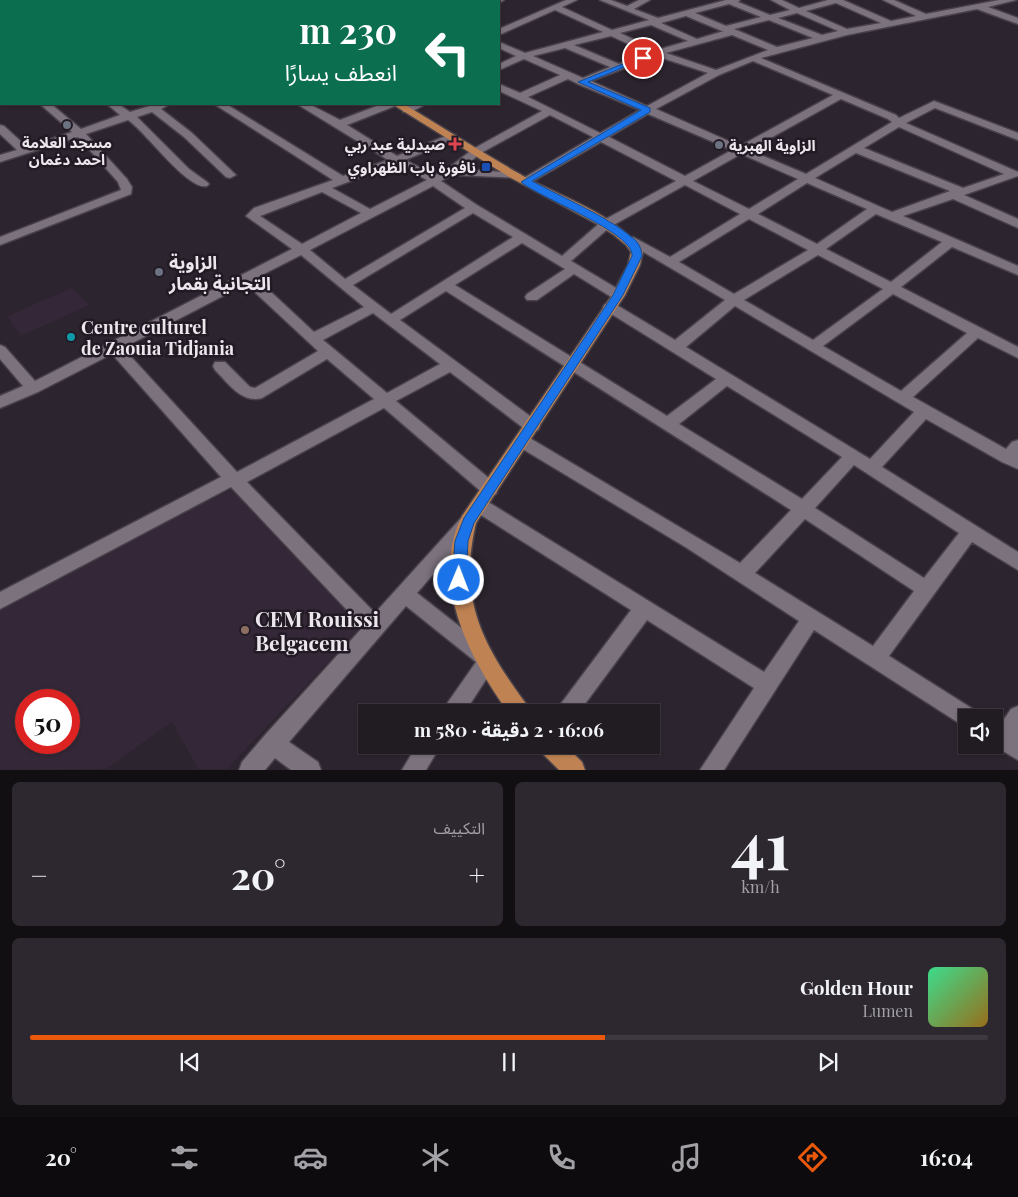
<!DOCTYPE html>
<html lang="ar">
<head>
<meta charset="utf-8">
<style>
	body { margin:0; font-family:"Playfair Display","Noto Sans Arabic",serif; background:#2d282f; color:#f1f3f6; direction:rtl; height:100vh; display:flex; flex-direction:column; font-size:19px; white-space:nowrap }
	* { box-sizing:border-box; margin:0 }
	p { font-size:16px; color:#a2a1a5 }
	.icon { flex:none; width:28px; height:28px; fill:none; stroke:currentColor; stroke-width:2; stroke-linecap:round; stroke-linejoin:round }
	.map { position:relative; height:770px; overflow:hidden; direction:ltr }
	.side { display:flex; flex-direction:column; gap:12px; padding:12px; background:#120f13; flex:1 }
	.side>* { flex:none }
	.guide { position:absolute; left:0px; top:0px; width:500px; height:105px; box-shadow:0 1px 4px #0004,0 0 0 1px #3e3940; direction:rtl; background:#0b6e4f; color:#fff; overflow:hidden }
	.fabs { position:absolute; left:958px; top:709px; display:grid; gap:10px }
	.fabs a { display:grid; place-items:center; width:45px; height:45px; border-radius:0px; background:#211b22; box-shadow:0 1px 4px #0004,0 0 0 1px #3e3940; font-size:25px }
	.speed { position:absolute; left:15px; top:689px; display:flex; gap:10px; font-size:25px; font-weight:700; text-align:center }
	.speed>* { display:grid; place-content:center; width:65px; height:65px; border-radius:50%; background:#211b22; box-shadow:0 1px 4px #0004,0 0 0 1px #3e3940; line-height:1 }
	.speed .limit { border:8px solid #d22; background:#fff; color:#111 }
	.pin { position:absolute; display:grid; place-items:center; width:42px; height:42px; color:#fff; margin:-21px; border:2px solid #fff; border-radius:50%; box-shadow:0 1px 5px #0007 }
	.me { position:absolute; width:55px; margin:-28px; rotate:1deg; stroke-linejoin:round; filter:drop-shadow(0 0 4px #0008) }
	.turn { display:flex; align-items:center; gap:18px; height:105px; padding:0 20px; font-size:22px }
	.turn .icon { width:65px; height:65px; stroke-width:2.5 }
	.turn b { display:block; font-size:35px; line-height:42px }
	.big { font-size:38px; font-weight:700; line-height:1.1 }
	.side .widget { flex:1; display:flex; flex-direction:column; justify-content:center; gap:8px; min-width:0; padding:0 18px; border-radius:8px; background:#2d282f }
	.side .dial { align-items:center; gap:0 }
	.dial b { font-size:65px; line-height:1 }
	.song { display:flex; align-items:center; gap:15px }
	.cover { width:60px; height:60px; border-radius:8px; background:linear-gradient(135deg,hsl(150 70% 55%),hsl(40 70% 35%)) }
	.played { height:5px; border-radius:2px; background:linear-gradient(90deg,#ea580c 60%,#3e3940 60%) }
	.keys { display:flex; justify-content:space-around; direction:ltr }
	.heat { display:flex; justify-content:space-between; align-items:center; font-size:28px; direction:ltr }
	.side .tiles { flex:1; display:grid; gap:12px; grid-template-columns:1fr 1fr }
	.widget:last-child { grid-column:span 2 }
	.trip { position:absolute; left:358px; top:704px; width:302px; height:50px; border-radius:0px; background:#211b22; box-shadow:0 1px 4px #0004,0 0 0 1px #3e3940; font-weight:700; line-height:50px; text-align:center; direction:rtl }
	.dock { display:flex; height:80px; justify-content:space-around; align-items:center; background:#0d0b0e; color:#a2a1a5 }
	.dock .icon { width:35px; height:35px }
	.dock .current { color:#ea580c }
	.dock b { font-size:22px; color:#f1f3f6 }
	.map>svg:first-child { display:block }
	.built { fill:#342737; fill-rule:evenodd }
	.lines { fill:none; stroke-linecap:round; stroke-linejoin:round }
	.minor-casing { stroke:#48414a; stroke-width:3 }
	.major-casing { stroke:#48414a; stroke-width:3 }
	.minor { fill:#7c727e; fill-rule:evenodd }
	.major { fill:#bf8252; fill-rule:evenodd }
	.route { fill:#1a73e8; stroke:#114b97 }
	.worship-dot { fill:#6b7280; stroke:#221a24; stroke-width:2 }
	.health-dot { fill:#e0444e; stroke:#221a24; stroke-width:2 }
	.transit-dot { fill:#1a4fb4; stroke:#221a24; stroke-width:2 }
	.culture-dot { fill:#0f9aa8; stroke:#221a24; stroke-width:2 }
	.education-dot { fill:#8d6e63; stroke:#221a24; stroke-width:2 }
	.labels { text-anchor:middle; dominant-baseline:central; stroke-width:5; stroke-linejoin:round; paint-order:stroke }
	.far-poi-label { font-size:15px; font-weight:bold; fill:#ece6ed; stroke:#221a24; text-anchor:end }
	.poi-label { font-size:18px; font-weight:bold; fill:#ece6ed; stroke:#221a24; text-anchor:start }
	.near-poi-label { font-size:21px; font-weight:bold; fill:#ece6ed; stroke:#221a24; text-anchor:start }
</style>
</head>
<body>
<div class="map">
<svg width="1018" height="770" viewBox="0 0 1018 770">
	<rect width="100%" height="100%" fill="#2c242e"/>
	<g class="built">
		<polygon points="72,288 89,305 21,336 7,316"/>
		<path d="M240 485 364 624 227 769H198L172 722 106 769 0 770V605ZM26 700H69V742H26Z"/>
	</g>
	<g class="lines">
		<defs>
			<g id="minor">
				<polygon points="4,0 13,0 14,1 5,1"/>
				<polygon points="73,0 82,0 83,1 74,1"/>
				<polygon points="153,0 162,0 163,1 154,1"/>
				<polygon points="300,0 309,0 310,1 301,1"/>
				<polygon points="332,0 342,0 343,1 333,1"/>
				<polygon points="391,0 400,0 401,1 392,1"/>
				<polygon points="493,0 504,0 499,3"/>
				<path d="M566 0H577L562 7 612 30 649 20 600 0H611L627 6 639 0H650L634 9 658 18 726 0H740L738 2 770 15 790 10 771 0H782L799 8 828 0H843L891 21 916 16 883 0H894L926 14 999 0H1016L988 7 1018 18V24L977 9 847 35 761 58 896 115 899 118 934 101 1018 133V140L935 108 906 123 1018 172V176L964 195 1018 219V228L953 199 903 216 1018 266V275L952 247 901 287 1018 347V358L978 338 913 397 1006 449 1012 442 1018 440V469L1002 462 926 419 882 467 1018 552V570L972 542 889 656 976 711 979 718H966V727L962 725 814 630 724 770H700L754 688 647 620 579 712H557L560 705 631 610 473 510 470 505 473 500 479 498 485 500 764 672 799 621 687 548 516 445 514 441 516 437 522 435 528 437 740 563 791 510 446 291 400 320 538 422 540 426 538 430 532 432 526 430 450 372 396 401 496 484 498 489 496 494 490 496 484 494 384 408 247 482 375 613 461 518 467 516 473 518 476 523 473 528 417 593 487 648 489 656 493 657 496 664 465 712H443L446 705 476 662 406 606 289 742 318 762 321 770H291L275 758 265 770H239L242 762 265 735 363 627 231 487 0 609V592L221 477 112 354 38 392 0 408V396L23 386 0 359V345L5 347 35 381 292 249 246 216 254 208 333 180 214 104H226L343 176 388 160 297 104H309L340 120 382 104H396L395 106 347 125 397 156 448 135H456L457 137 456 139 405 160 435 175 446 170 473 149 542 111 499 91V84L520 93 560 75 524 59 499 70V64L516 56 499 48V42L525 53 603 32 555 10 499 35V29ZM836 3 881 23 847 29 806 11ZM729 4 761 17 726 26 695 13ZM797 13 838 31 822 35 778 18ZM686 16 722 31H724L697 39 661 23ZM769 20 813 38 777 47 734 29ZM651 25 688 41 657 50 620 33ZM732 35 768 50 716 70 666 53ZM611 36 648 53 619 64 574 45ZM565 48 610 67 583 78 533 56ZM656 56 708 73 647 106 591 81ZM753 61 833 95 740 146 656 109 719 75ZM568 79 578 84 640 110 600 133 528 97ZM841 99 888 119 892 122 806 174 749 150ZM648 114 732 150 685 176 609 137ZM550 115 593 137 522 179 520 181 522 183H530L601 142 676 181 602 221 562 256 477 205 441 181 452 175 520 178 522 176 520 174 516 173 461 169 481 153ZM899 127 1004 174 963 188 864 148ZM856 153 950 191 892 212 815 178ZM741 154 798 179 749 209 693 181ZM396 164 427 180 370 209 332 188ZM807 183 867 209 817 244 758 214ZM685 185 740 214 670 257 633 237H625L623 240 725 300 675 340 615 304H605L603 307 605 310 716 379 667 416 455 285 522 243 565 269 527 294 525 297 527 300H537L574 274 613 298H623L625 295 623 292 571 261 610 227ZM433 186 465 208 345 279 310 250ZM322 192 361 213 302 244 260 216ZM473 213 513 237 391 314 353 285ZM876 214 942 242 891 282 826 249ZM749 219 808 250 734 294 679 262ZM301 255 364 307 314 332 256 278ZM818 255 883 289 813 340 744 300ZM246 284 318 351 255 388 250 387 225 362H215L213 366 215 370C227 382 242 404 262 398L327 359 374 399 237 472 123 348ZM893 294 967 333 901 391 823 346ZM735 306 914 412 870 459 686 347ZM373 313 440 364 387 393 323 340ZM727 386 842 457 802 499 679 424ZM854 465 959 533 924 578 815 508ZM805 519 914 591 873 646 755 573Z"/>
				<polygon points="0,15 1,16 1,22 0,21"/>
				<rect x="0" y="64" width="1" height="7"/>
				<path d="M40 104H51L81 129 120 115 107 104H118L130 112 156 104H170L161 109 192 133 236 175 230 178 226 177 184 137 152 112 137 117 189 169 207 182 209 184 207 186C188 191 145 131 128 120L86 134 127 179 132 187 131 194 0 245V237L121 190 118 182 78 137 0 162V155L17 150 0 134V125L4 126 27 147 72 132Z"/>
				<polygon points="413,104 426,104 411,112 403,112 403,108"/>
				<polygon points="1018,706 1018,760 993,745 994,723 1000,725 1011,709"/>
				<polygon points="417,745 441,745 426,770 402,770"/>
			</g>
			<g id="major">
				<polygon points="219,0 228,0 229,1 220,1"/>
				<path d="M392 104H404C442 127 480 151 518 173 559 197 615 212 643 252L640 265 625 295 476 523C458 600 482 644 527 705L530 712H508C470 659 429 582 462 516L612 295 628 265 631 252 626 245 614 235 597 224 511 178Z"/>
				<polygon points="539,745 565,745 582,762 585,770 559,770 542,753"/>
			</g>
		</defs>
		<use href="#minor" class="minor-casing"/>
		<use href="#major" class="major-casing"/>
		<use href="#minor" class="minor"/>
		<use href="#major" class="major"/>
	</g>
	<path class="route" d="M640 57 646 58 588 82 650 108V112L532 181C561 197 614 219 637 242 640 246 642 251 642 256L623 295 474 523 468 541 466 580 464 584 459 586 454 584 452 580 455 541 464 518 613 295 632 256C635 233 538 197 521 182L641 110 578 82Z"/>
	<g class="worship-dot">
		<circle cx="67" cy="125" r="5"/>
		<circle cx="719" cy="145" r="5"/>
		<circle cx="159" cy="272" r="5"/>
	</g>
	<path class="health-dot" d="M452.5 136.5h5v5h5v5h-5v5h-5v-5h-5v-5h5z"/>
	<rect class="transit-dot" x="481" y="162" width="10" height="10" rx="2.5"/>
	<circle class="culture-dot" cx="71" cy="337" r="5"/>
	<circle class="education-dot" cx="245" cy="630" r="5"/>
	<g class="labels">
		<g class="far-poi-label">
			<text x="67" y="142" text-anchor="middle">مسجد العلامة<tspan x="67" dy="17">احمد دغمان</tspan></text>
			<text x="445" y="144">صيدلية عبد ربي</text>
			<text x="729" y="145" text-anchor="start">الزاوية الهبرية</text>
			<text x="476" y="167">نافورة باب الظهراوي</text>
		</g>
		<g class="poi-label">
			<text x="169" y="262">الزاوية<tspan x="169" dy="21">التجانية بقمار</tspan></text>
			<text x="81" y="327">Centre culturel<tspan x="81" dy="21">de Zaouia Tidjania</tspan></text>
		</g>
		<g class="near-poi-label">
			<text x="255" y="618">CEM Rouissi<tspan x="255" dy="24">Belgacem</tspan></text>
		</g>
	</g>
</svg>
<div class="fabs">
<a><svg class="icon" aria-label="sound" viewBox="0 0 24 24"><path d="M4 9h4l5-4v14l-5-4H4zM17 9q2 3 0 6"/></svg></a>
</div>
<div class="speed"><div class="limit">50</div></div>
<div class="pin" style="left:643px;top:58px;background:#d93025"><svg class="icon" aria-label="arrive" viewBox="0 0 24 24"><path d="M6 21V4h12l-3 4 3 4H6"/></svg></div>
<svg class="me" style="left:459px;top:580px" viewBox="-20 -20 40 40"><circle r="17" fill="#1a73e8" stroke="#fff" stroke-width="3"/><path d="M0-11L8 9 0 5-8 9z" fill="#fff"/></svg>
<div class="trip">16:06 · 2 دقيقة · 580 m</div>
<div class="guide">
<div class="turn"><svg class="icon" aria-label="left" viewBox="0 0 24 24"><path d="M17 20v-9H6M10 6l-5 5 5 5"/></svg><div><b>230 m</b>انعطف يسارًا</div></div>
</div>
</div>
<section class="side">
<div class="tiles">
<div class="widget dial"><b>41</b><p>km/h</p></div>
<div class="widget"><p>التكييف</p>
<div class="heat"><a>−</a><b class="big">20°</b><a>+</a></div>
</div>
<div class="widget">
<div class="song"><i class="cover"></i><div><b>Golden Hour</b><p>Lumen</p></div></div>
<div class="played"></div>
<div class="keys"><svg class="icon" aria-label="previous" viewBox="0 0 24 24"><path d="M18 5L8 12l10 7zM5 5v14"/></svg><svg class="icon" aria-label="pause" viewBox="0 0 24 24"><path d="M8 5v14M16 5v14"/></svg><svg class="icon" aria-label="next" viewBox="0 0 24 24"><path d="M6 5l10 7-10 7zM19 5v14"/></svg></div>
</div>
</div>
</section>
<nav class="dock">
<b>16:04</b>
<svg class="icon current" aria-label="directions" viewBox="0 0 24 24"><path d="M12 3l9 9-9 9-9-9zM9 14v-3h6M13 9l2 2-2 2"/></svg>
<svg class="icon" aria-label="music" viewBox="0 0 24 24"><path d="M9 18V5l10-2v13"/><circle cx="6" cy="18" r="3"/><circle cx="16" cy="16" r="3"/></svg>
<svg class="icon" aria-label="phone" viewBox="0 0 24 24"><path d="M5 4h4l2 5-3 2q2 4 5 5l2-3 5 2v4C11 20 4 13 5 4z"/></svg>
<svg class="icon" aria-label="climate" viewBox="0 0 24 24"><path d="M12 3v18M4 7l16 10M4 17L20 7"/></svg>
<svg class="icon" aria-label="car" viewBox="0 0 24 24"><path d="M5 17H2v-5l4-1 3-4h7l3 4 3 1v5h-3M9 17h6M6 11h13"/><circle cx="7" cy="17" r="2"/><circle cx="17" cy="17" r="2"/></svg>
<svg class="icon" aria-label="filters" viewBox="0 0 24 24"><path d="M4 7h16M4 17h16"/><circle cx="9" cy="7" r="2"/><circle cx="15" cy="17" r="2"/></svg>
<b>20°</b>
</nav>
</body>
</html>
